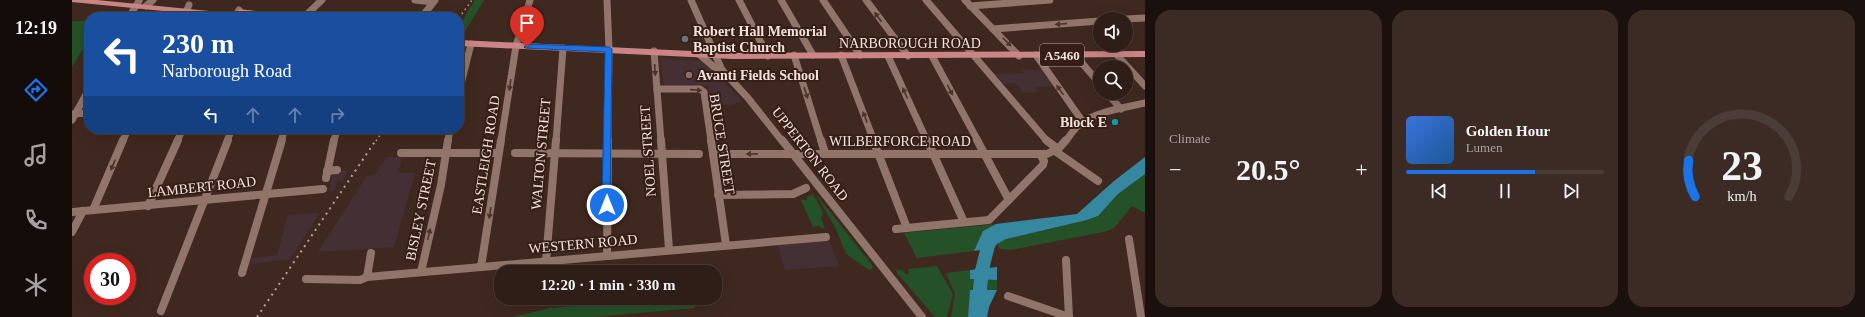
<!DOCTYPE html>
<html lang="en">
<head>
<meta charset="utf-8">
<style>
	body { margin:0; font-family:"Times New Roman",serif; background:#3b2b24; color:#f1f3f6; height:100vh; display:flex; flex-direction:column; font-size:15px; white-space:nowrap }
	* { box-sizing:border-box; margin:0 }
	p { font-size:13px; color:#a7a2a1 }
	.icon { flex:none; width:22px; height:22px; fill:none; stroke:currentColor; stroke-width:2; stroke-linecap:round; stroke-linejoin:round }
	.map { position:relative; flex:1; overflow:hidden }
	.side { display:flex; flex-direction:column; gap:10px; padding:10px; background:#1a100d; width:720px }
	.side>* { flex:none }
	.guide { position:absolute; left:12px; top:12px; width:380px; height:122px; border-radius:16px; box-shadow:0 4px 16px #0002,0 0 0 1px #4a3c36; background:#1a4fa0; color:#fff; overflow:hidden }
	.buttons { position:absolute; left:1021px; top:12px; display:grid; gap:8px }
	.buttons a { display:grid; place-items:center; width:40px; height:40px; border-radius:50%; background:#2f1e17; box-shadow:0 4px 16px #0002,0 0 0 1px #4a3c36; font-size:20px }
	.speed { position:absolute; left:12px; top:253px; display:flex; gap:8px; font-size:20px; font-weight:700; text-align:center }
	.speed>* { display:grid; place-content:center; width:52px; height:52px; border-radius:50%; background:#2f1e17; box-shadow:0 4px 16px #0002,0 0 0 1px #4a3c36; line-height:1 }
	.speed .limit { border:6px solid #d22; background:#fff; color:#111 }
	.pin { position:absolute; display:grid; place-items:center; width:34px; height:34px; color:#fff; margin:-41px -17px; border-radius:50% 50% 50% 0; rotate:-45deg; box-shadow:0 0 4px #0007 }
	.pin .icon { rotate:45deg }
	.me { position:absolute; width:44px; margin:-22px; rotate:0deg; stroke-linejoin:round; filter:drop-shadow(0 0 3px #0008) }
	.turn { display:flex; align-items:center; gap:14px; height:84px; padding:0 12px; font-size:18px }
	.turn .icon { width:52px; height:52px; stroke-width:2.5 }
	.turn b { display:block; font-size:28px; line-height:34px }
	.lanes { display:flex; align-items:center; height:38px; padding:0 12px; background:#0003; justify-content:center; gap:20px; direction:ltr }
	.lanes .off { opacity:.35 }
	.big { font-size:30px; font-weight:600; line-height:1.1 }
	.side .card { flex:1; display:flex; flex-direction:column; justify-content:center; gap:6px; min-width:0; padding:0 14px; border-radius:16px; background:#3b2b24 }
	.side .dial { align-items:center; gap:0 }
	.dial svg { height:104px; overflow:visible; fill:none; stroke:#4a3c36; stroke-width:7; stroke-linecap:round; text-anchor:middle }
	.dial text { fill:#f1f3f6; stroke:none }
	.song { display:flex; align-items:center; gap:12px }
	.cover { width:48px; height:48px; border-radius:6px; background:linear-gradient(135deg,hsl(220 70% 55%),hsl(210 70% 35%)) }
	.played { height:4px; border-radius:2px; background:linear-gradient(90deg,#1a73e8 65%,#4a3c36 65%) }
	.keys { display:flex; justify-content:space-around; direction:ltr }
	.heat { display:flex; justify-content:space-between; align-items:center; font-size:22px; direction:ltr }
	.side .tiles { flex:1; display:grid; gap:10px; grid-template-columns:repeat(3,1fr) }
	.trip { position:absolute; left:422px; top:265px; width:228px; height:40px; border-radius:16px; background:#2f1e17; box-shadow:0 4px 16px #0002,0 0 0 1px #4a3c36; font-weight:600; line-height:40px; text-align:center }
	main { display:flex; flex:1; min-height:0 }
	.tab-bar { display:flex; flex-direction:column; width:72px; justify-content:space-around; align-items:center; background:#130c09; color:#a7a2a1 }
	.tab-bar .icon { width:28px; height:28px }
	.tab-bar .current { color:#1a73e8 }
	.tab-bar b { font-size:18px; color:#f1f3f6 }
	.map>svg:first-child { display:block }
	.industrial { fill:#443034 }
	.education { fill:#443033 }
	.green { fill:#255128 }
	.water { fill:#3588a0 }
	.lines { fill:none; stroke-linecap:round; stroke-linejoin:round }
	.river { fill:#3588a0; fill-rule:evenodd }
	.minor-far1 { stroke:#91756a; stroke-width:7 }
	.minor { stroke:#91756a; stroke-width:8 }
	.major { fill:#cb8587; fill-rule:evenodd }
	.rail-far1 { stroke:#b5a29b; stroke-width:1.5; stroke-dasharray:1.5 3.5; stroke-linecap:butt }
	.rail { stroke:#b5a29b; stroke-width:2; stroke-dasharray:2 4.5; stroke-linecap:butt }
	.oneway { fill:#4c342a }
	.route { fill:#1a73e8; stroke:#114b97 }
	.worship-dot { fill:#6b7280; stroke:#351e15; stroke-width:1.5 }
	.education-dot { fill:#8d6e63; stroke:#351e15; stroke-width:1.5 }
	.culture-dot { fill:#0f9aa8; stroke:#351e15; stroke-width:1.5 }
	.labels { text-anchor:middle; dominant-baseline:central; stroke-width:4; stroke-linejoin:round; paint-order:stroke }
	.shield { fill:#351e15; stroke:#baa7a0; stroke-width:1 }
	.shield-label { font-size:13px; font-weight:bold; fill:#f3e2dc }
	.poi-label { font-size:14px; font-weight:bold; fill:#f3e2dc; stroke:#351e15; text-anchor:start }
	.street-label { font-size:14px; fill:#f3e2dc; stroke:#351e15 }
</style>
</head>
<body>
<main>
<nav class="tab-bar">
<b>12:19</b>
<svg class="icon current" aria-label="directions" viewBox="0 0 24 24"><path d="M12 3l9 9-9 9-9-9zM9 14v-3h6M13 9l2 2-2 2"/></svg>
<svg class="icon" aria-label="music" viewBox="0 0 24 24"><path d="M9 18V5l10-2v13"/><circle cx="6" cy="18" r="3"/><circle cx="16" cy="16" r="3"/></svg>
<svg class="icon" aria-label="phone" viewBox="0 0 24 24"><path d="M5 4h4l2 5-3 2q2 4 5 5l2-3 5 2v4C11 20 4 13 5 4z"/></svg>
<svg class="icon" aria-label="climate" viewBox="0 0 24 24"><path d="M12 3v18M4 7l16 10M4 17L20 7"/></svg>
</nav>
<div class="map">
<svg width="1073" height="317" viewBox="0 0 1073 317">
	<rect width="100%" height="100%" fill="#3f281f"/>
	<g class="industrial">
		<polygon points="950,70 972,70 985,86 963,87 966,92 952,93 943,83 932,84 923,74 952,73"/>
		<polygon points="315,157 330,157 326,173 343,173 322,247 246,252 294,177 304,174"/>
		<polygon points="277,170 271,180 265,181 263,191 257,192 260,177 267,171"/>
		<polygon points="248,213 218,259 178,264 180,258 205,255 216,215"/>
		<polygon points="757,240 767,266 713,270 705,244"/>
	</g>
	<polygon class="education" points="588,57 606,60 630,61 671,101 658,105 638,104 636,86 592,85"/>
	<g class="green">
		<polygon points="403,0 412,0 389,38 387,37 387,26"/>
		<polygon points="16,18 17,18 17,39 0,67 0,21 14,21"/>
		<polygon points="1073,174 1073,213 1060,206 1043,227 1036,231 939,250 928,249 925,244 934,239 1015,220 1026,216 1046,194"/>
		<polygon points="741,194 751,212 749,218 753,230 747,226 741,227 729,200 735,200 735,197"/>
		<polygon points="744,194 800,265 801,269 797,270 774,254 764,229"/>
		<polygon points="924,224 911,231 902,251 845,258 832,233"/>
		<polygon points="865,266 881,294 875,317 863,317 824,272 824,270 829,270 834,274 837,274 836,269"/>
		<polygon points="898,270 898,279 925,280 925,290 898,290 896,317 879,317 883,294 874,273"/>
		<polygon points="596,298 621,298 623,308 522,317 440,317 478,308"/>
	</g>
	<g class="water">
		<polygon points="1073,157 1073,174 1046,194 1026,216 1015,220 934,239 925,244 922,248 902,251 911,231 924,224 1005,214 1042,181"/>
		<polygon points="925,267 925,280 898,279 898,270"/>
		<polygon points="898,290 925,290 917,307 915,317 896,317"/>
	</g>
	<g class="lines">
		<polygon class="river" points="919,228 924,230 926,234 917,270 912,317 898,317 903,270 912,234 914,230"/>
		<g class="minor-far1">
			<polyline points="343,0 361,2"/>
			<polyline points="535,0 537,49 536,141"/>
			<polyline points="619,0 650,70 676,98 710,141"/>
			<polyline points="667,0 696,56"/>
			<polyline points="709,0 741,55"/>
			<polyline points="751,0 788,55"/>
			<polyline points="794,0 836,56"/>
			<polyline points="854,0 975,141"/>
			<polyline points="893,0 947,56"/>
			<polyline points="74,6 81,0"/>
			<polyline points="898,6 978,0"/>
			<polyline points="57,17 67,1"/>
			<polyline points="112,17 117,5"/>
			<polyline points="163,17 167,10"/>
			<polyline points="232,17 250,0"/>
			<polyline points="350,17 363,0"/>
			<polyline points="1054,19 1073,18"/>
			<polyline points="921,29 1028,21"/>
			<polyline points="582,51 589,141"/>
			<polyline points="627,54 642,67 650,70"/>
			<polyline points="1044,54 1073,86"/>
			<polyline points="722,55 749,141"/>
			<polyline points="769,55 802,141"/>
			<polyline points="964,55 1011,122"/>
			<polyline points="1003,55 1028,84"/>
			<polyline points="816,56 855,141"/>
			<polyline points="860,56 906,141"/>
			<polyline points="585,89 628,89 632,92 639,141"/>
			<polyline points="387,92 399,44"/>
			<polyline points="1035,93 1049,109"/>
			<polyline points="0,114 17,113"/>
			<polyline points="0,120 17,89"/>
			<polyline points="51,141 56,129"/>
			<polyline points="105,141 111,129"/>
			<polyline points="155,141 160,129"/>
			<polyline points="209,141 213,129"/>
			<polyline points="262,141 265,129"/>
			<polyline points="376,141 378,129"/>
			<polyline points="429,141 444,46 458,0"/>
			<polyline points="484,141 491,48"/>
			<path d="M994 141C998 135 1002 129 1008 124 1025 111 1052 108 1073 103"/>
		</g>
		<g class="minor">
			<polyline points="589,140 597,250"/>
			<polyline points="639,140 654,245"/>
			<polyline points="710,140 850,317"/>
			<polyline points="749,140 753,153"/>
			<polyline points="801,140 835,228"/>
			<polyline points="855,140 892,222"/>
			<polyline points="905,140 937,200"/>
			<polyline points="974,140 986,149"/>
			<polyline points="983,151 1026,181"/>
			<polyline points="329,153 426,153"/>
			<polyline points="443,153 627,154"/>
			<polyline points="641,154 975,154 987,148 994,140"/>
			<polyline points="255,171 265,170"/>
			<polyline points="254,178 262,140"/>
			<polyline points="646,195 721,194 734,188"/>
			<polyline points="76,206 106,140"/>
			<polyline points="21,210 51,140"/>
			<polyline points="0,212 251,189"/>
			<polyline points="824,229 917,220 971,165 972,161 968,154"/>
			<polyline points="0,232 11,211"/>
			<polyline points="1057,239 1069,317"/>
			<polyline points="299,253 295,277 754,237"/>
			<polyline points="535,256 536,140"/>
			<polyline points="994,260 997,317"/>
			<polyline points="474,261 484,140"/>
			<polyline points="409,267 429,140"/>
			<polyline points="349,272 369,185 376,140"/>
			<polyline points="170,273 210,140"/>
			<polyline points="234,279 288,280 295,277"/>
			<polyline points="936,296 997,317"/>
			<polyline points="89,311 156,140"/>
		</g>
		<g class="major">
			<polygon points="0,0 25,0 178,15 182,17 152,17 0,2"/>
			<polygon points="167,9 220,15 224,17 200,17 170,13 166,11"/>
			<polygon points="387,40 661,53 1073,51 1073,57 661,59 387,46"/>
		</g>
		<g class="rail-far1">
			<polyline points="387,18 400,0"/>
			<polyline points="304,141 312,129"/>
		</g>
		<polyline class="rail" points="185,317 304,140"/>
	</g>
	<defs><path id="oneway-solid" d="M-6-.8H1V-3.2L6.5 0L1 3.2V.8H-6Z"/></defs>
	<g class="oneway">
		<use href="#oneway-solid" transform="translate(806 17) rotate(-127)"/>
		<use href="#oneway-solid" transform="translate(989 24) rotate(176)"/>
		<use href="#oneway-solid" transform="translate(935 42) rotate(45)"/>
		<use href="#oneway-solid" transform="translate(583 70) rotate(87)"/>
		<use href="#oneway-solid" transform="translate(438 85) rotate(99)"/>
		<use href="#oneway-solid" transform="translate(624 90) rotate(4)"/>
		<use href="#oneway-solid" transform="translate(878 90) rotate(63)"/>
		<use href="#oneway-solid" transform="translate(988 90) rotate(-126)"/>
		<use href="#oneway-solid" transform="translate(734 93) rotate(72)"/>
		<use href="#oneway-solid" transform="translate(833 93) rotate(-114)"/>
		<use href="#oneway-solid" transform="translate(793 117) rotate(-111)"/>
		<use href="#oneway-solid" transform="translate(680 154) rotate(179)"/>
		<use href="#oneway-solid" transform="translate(41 165) rotate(113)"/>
		<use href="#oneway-solid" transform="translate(418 213) rotate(99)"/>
		<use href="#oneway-solid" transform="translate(357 234) rotate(-77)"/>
	</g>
	<polygon class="route" points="455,44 537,47 540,49 538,207 532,207 530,205 533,52 453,48 452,47"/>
	<circle class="worship-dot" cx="613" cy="39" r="4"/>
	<circle class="education-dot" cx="617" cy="75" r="4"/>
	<circle class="culture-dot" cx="1043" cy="122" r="4"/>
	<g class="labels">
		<rect class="shield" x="968" y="44" width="44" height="22" rx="3"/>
		<g class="shield-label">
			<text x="990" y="55">A5460</text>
		</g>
		<g class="poi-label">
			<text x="621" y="31">Robert Hall Memorial<tspan x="621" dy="16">Baptist Church</tspan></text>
			<text x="625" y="75">Avanti Fields School</text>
			<text x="1035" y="122" text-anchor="end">Block E</text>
		</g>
		<g class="street-label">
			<text x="838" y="43">NARBOROUGH ROAD</text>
			<text x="828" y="141">WILBERFORCE ROAD</text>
			<text transform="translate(650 144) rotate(81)">BRUCE STREET</text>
			<text transform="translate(576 151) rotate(-94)">NOEL STREET</text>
			<text transform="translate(469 154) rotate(-85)">WALTON STREET</text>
			<text transform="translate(738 154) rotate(52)">UPPERTON ROAD</text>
			<text transform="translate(414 155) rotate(-81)">EASTLEIGH ROAD</text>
			<text transform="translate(130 187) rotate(-6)">LAMBERT ROAD</text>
			<text transform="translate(349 210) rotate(-78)">BISLEY STREET</text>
			<text transform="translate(511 244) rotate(-5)">WESTERN ROAD</text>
		</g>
	</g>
</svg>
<div class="buttons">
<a><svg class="icon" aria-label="sound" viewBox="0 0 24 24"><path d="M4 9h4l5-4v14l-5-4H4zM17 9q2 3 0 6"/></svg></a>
<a><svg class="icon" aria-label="search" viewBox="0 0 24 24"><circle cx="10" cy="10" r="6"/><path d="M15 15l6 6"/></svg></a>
</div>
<div class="speed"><div class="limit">30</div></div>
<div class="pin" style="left:455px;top:47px;background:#d93025"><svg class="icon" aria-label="arrive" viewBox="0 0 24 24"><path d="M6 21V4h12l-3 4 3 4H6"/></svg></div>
<svg class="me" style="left:535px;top:205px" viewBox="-20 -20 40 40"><circle r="17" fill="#1a73e8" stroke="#fff" stroke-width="3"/><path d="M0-11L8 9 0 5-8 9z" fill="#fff"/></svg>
<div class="trip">12:20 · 1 min · 330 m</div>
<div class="guide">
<div class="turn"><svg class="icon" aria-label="left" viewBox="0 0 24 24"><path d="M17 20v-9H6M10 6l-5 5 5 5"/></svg><div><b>230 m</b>Narborough Road</div></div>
<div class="lanes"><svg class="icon" aria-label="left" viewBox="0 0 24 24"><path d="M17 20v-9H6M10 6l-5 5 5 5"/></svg><svg class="icon off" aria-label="ahead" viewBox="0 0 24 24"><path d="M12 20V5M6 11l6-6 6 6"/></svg><svg class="icon off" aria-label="ahead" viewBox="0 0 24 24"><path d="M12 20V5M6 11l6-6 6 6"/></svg><svg class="icon off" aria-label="right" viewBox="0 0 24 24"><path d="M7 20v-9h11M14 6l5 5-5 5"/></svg></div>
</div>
</div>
<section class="side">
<div class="tiles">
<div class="card"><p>Climate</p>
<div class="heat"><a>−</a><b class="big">20.5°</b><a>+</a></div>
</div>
<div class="card">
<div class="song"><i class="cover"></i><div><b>Golden Hour</b><p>Lumen</p></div></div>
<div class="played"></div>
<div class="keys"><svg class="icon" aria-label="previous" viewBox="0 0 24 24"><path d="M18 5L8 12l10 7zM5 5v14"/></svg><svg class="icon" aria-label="pause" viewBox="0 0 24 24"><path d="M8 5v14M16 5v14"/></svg><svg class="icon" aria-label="next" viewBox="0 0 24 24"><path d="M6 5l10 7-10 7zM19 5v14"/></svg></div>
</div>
<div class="card dial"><svg viewBox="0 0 100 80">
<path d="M14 69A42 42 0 1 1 86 69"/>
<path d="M14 69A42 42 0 0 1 9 41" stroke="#1a73e8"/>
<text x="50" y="56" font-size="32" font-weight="700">23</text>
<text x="50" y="72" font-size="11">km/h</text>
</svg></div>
</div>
</section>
</main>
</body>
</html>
